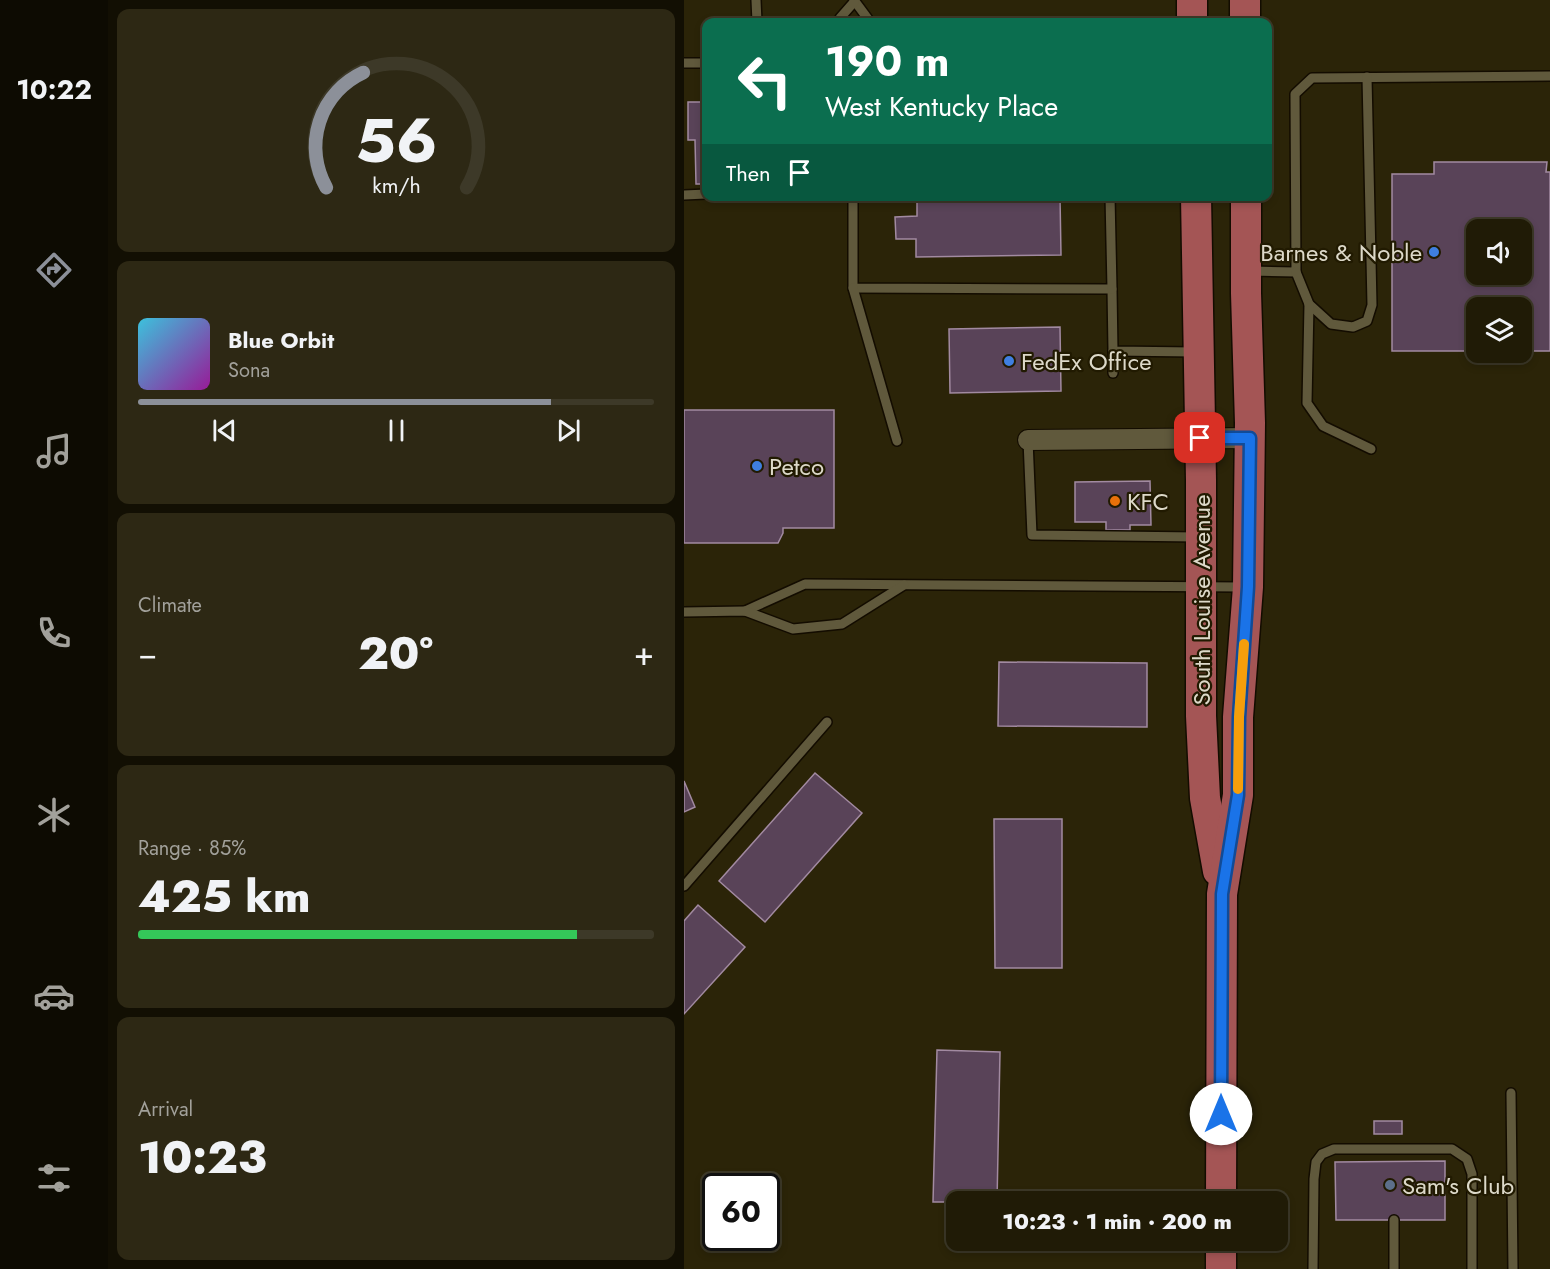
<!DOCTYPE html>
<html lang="en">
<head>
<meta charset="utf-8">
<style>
	body { margin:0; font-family:Jost,sans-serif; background:#2d2814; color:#f1f3f6; height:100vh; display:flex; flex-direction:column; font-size:22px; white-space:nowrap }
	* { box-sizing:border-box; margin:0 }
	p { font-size:20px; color:#a2a19b }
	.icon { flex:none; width:33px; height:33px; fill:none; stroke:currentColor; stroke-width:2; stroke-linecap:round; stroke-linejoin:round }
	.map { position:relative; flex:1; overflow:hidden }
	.details { display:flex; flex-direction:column; gap:9px; padding:9px; background:#120f03; width:576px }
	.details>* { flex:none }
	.guide { position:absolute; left:18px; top:18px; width:570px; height:183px; border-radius:12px; box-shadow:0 3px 9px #0003,0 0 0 2px #3d3928; background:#0b6e4f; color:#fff; overflow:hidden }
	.tools { position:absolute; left:782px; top:219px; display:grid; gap:12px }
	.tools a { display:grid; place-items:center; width:66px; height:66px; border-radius:12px; background:#201b06; box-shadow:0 3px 9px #0003,0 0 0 2px #3d3928; font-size:30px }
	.speed { position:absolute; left:18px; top:1173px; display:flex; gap:12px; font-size:30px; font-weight:700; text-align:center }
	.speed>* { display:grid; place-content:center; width:78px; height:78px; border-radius:50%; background:#201b06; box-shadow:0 3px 9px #0003,0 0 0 2px #3d3928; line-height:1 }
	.speed .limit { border:3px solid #111; border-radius:9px; background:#fff; color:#111 }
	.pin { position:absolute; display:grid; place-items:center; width:51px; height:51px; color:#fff; margin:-26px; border-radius:12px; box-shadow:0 3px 9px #0006 }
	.me { position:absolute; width:66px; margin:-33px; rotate:0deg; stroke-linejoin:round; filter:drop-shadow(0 0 4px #0008) }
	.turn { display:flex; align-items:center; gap:21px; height:126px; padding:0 24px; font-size:27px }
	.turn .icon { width:78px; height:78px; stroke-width:2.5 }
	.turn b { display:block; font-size:42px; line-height:51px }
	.then { display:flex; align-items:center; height:57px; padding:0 24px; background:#0003; gap:12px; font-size:22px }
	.big { font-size:45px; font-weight:800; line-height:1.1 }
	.details .tile { flex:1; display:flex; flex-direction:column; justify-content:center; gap:9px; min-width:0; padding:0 21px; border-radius:12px; background:#2d2814 }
	.details .dial { align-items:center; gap:0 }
	.dial svg { height:156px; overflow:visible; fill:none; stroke:#3d3928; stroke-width:7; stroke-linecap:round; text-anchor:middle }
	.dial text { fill:#f1f3f6; stroke:none }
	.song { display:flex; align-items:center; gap:18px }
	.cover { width:72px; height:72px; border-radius:9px; background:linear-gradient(135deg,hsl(190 70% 55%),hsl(300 70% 35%)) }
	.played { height:6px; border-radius:3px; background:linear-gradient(90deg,#8c9099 80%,#3d3928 80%) }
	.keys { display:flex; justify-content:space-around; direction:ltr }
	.heat { display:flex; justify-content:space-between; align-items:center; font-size:33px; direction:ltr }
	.charge { height:9px; border-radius:4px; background:linear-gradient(90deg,#34c759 85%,#3d3928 0) }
	.trip { position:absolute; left:262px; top:1191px; width:342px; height:60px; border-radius:12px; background:#201b06; box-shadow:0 3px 9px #0003,0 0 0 2px #3d3928; font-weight:800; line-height:60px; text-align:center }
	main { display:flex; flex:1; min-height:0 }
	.tab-bar { display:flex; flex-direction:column; width:108px; justify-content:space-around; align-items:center; background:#0d0b02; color:#a2a19b }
	.tab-bar .icon { width:42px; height:42px }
	.tab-bar .current { color:#8c9099 }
	.tab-bar b { font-size:27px; color:#f1f3f6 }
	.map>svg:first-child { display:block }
	.building { fill:#594358; stroke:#a28aa1; stroke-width:1.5; fill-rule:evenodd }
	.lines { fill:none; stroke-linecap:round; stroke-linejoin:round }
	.service-casing { stroke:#130c00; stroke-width:12 }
	.minor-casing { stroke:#130c00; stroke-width:22 }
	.primary-casing { stroke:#130c00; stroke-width:33 }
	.service { stroke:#60593c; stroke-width:9 }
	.minor { stroke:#60593c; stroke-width:20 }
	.primary { stroke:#a45555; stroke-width:30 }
	.route-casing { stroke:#114b97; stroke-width:15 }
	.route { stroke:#1a73e8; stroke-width:10 }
	.slow { stroke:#f59e0b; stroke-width:10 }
	.shop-dot { fill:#3f7fe0; stroke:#211a01; stroke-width:2 }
	.food-dot { fill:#e8710a; stroke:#211a01; stroke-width:2 }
	.service-dot { fill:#5c6f8a; stroke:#211a01; stroke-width:2 }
	.labels { text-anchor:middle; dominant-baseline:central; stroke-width:4.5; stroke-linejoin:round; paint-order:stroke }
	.poi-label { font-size:24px; fill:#ddd9c9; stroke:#211a01; text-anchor:start }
	.street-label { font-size:24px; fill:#ddd9c9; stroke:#211a01 }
</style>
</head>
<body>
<main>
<nav class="tab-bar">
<b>10:22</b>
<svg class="icon current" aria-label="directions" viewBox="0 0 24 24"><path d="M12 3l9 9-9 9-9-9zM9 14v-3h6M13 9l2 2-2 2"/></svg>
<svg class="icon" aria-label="music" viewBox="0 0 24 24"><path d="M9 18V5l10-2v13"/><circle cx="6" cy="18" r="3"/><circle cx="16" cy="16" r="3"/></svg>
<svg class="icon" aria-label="phone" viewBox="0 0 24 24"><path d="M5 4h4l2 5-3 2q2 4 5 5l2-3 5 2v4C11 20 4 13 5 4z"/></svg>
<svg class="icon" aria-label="climate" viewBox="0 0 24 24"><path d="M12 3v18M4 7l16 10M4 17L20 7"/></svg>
<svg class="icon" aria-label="car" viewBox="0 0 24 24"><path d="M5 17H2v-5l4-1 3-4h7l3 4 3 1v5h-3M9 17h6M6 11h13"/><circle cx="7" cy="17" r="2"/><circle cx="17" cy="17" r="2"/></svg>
<svg class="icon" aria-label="filters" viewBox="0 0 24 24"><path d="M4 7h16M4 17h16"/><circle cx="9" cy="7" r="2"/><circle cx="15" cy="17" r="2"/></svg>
</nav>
<section class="details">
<div class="tile dial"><svg viewBox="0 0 100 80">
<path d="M14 69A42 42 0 1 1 86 69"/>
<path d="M14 69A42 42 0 0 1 33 10" stroke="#8c9099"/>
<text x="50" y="56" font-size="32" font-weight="700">56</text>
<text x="50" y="72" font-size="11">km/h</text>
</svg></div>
<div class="tile">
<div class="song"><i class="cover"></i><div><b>Blue Orbit</b><p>Sona</p></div></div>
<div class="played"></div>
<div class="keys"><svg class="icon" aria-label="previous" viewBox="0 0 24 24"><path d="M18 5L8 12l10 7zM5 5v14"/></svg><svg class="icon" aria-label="pause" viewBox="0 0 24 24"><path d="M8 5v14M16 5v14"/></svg><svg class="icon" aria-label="next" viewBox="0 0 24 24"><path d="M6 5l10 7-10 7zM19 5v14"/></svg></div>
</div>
<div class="tile"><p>Climate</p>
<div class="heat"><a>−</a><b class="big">20°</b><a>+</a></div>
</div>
<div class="tile"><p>Range · 85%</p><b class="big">425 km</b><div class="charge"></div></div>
<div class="tile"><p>Arrival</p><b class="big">10:23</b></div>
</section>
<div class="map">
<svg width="866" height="1269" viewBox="0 0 866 1269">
	<rect width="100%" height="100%" fill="#2b2408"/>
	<g class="building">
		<polygon points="4,102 22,102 22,184 12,184 11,140 4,140"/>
		<path d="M750 162H863L862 172H866V351H837V308H792V351H708V174H750ZM792 230H837V274H792Z"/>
		<polygon points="233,196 376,196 377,255 232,257 232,239 212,239 211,217 233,216"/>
		<polygon points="376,327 377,391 266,393 265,329"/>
		<polygon points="0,410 150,410 150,528 99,528 99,533 94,543 0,543"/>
		<polygon points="466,481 467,525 446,525 446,530 422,530 422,522 391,522 391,482"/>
		<polygon points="315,662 463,663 463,727 314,726"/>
		<polygon points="131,773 178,813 81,922 35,881"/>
		<polygon points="0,781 11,807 0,812"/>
		<polygon points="310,819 378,819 378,968 311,968"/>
		<polygon points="14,905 61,947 0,1014 0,921"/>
		<polygon points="253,1050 316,1052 313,1202 249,1202"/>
		<rect x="690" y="1121" width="28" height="13"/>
		<polygon points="761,1161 761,1220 652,1220 651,1162"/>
	</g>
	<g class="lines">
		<defs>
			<g id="service">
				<polyline points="72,0 73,22"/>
				<polyline points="170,0 184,19 184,22"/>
				<polyline points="156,22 156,18 170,2"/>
				<polyline points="0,63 22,63"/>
				<polyline points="0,195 22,194"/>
				<polyline points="169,196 169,288 428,289 429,351 511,352"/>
				<polyline points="426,196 428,289"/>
				<polyline points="567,271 612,272 611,94 628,78 866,76"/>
				<polyline points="612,272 625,304 647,324 669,327 683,321 688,305 683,77"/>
				<polyline points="169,288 213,441"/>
				<polyline points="625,304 623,403 639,426 687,449"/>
				<polyline points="429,351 429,373"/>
				<polyline points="344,440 348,535 514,537"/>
				<polyline points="61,611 121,584 559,587"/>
				<polyline points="0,612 61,611 109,629 158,624 220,585"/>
				<polyline points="0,886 143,722"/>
				<polyline points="827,1093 829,1269"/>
				<polyline points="710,1220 710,1269"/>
				<polyline points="629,1269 630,1179 632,1162 638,1154 650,1149 768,1149 783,1159 788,1174 788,1269"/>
			</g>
			<polyline id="minor" points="344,440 566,438"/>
			<g id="primary">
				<polyline points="508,0 508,22"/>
				<polyline points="561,0 561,22"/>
				<polyline points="512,196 517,480 517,716 521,798 534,871"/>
				<polyline points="537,1202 538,894 554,795 554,717 564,587 566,423 562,293 562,196"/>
				<polyline points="537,1269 537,1240"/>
			</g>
		</defs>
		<use href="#service" class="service-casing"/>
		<use href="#minor" class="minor-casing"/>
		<use href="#primary" class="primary-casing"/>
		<use href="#service" class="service"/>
		<use href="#minor" class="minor"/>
		<use href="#primary" class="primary"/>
	</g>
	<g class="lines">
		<defs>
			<polyline id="route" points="516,438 566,438 564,587 555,717 554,795 538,894 537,1114"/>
		</defs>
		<use href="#route" class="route-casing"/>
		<use href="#route" class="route"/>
		<polyline class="slow" points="554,789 555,717 560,644"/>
	</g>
	<g class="shop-dot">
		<circle cx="750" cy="252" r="6"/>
		<circle cx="325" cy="361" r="6"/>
		<circle cx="73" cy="466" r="6"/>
	</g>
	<circle class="food-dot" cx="431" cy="501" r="6"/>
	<circle class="service-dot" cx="706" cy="1185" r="6"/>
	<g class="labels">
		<g class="poi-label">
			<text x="738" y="252" text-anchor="end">Barnes &amp; Noble</text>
			<text x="337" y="361">FedEx Office</text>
			<text x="85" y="466">Petco</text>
			<text x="443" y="501">KFC</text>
			<text x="718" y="1185">Sam's Club</text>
		</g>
		<g class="street-label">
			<text transform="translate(517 600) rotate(-90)">South Louise Avenue</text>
		</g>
	</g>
</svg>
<div class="tools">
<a><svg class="icon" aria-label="sound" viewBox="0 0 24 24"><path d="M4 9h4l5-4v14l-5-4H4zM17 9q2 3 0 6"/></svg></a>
<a><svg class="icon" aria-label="layers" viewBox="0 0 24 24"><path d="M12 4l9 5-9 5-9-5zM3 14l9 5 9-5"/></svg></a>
</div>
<div class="speed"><div class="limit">60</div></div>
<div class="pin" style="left:516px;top:438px;background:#d93025"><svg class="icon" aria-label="arrive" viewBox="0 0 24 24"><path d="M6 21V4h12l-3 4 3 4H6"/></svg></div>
<svg class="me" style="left:537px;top:1114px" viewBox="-20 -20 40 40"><circle r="19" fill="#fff"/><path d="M0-13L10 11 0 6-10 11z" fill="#1a73e8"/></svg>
<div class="trip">10:23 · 1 min · 200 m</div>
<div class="guide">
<div class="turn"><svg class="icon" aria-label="left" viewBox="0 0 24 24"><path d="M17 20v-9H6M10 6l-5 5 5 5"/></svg><div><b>190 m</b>West Kentucky Place</div></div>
<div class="then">Then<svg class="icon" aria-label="arrive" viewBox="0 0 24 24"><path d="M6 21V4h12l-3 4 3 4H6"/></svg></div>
</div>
</div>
</main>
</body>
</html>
